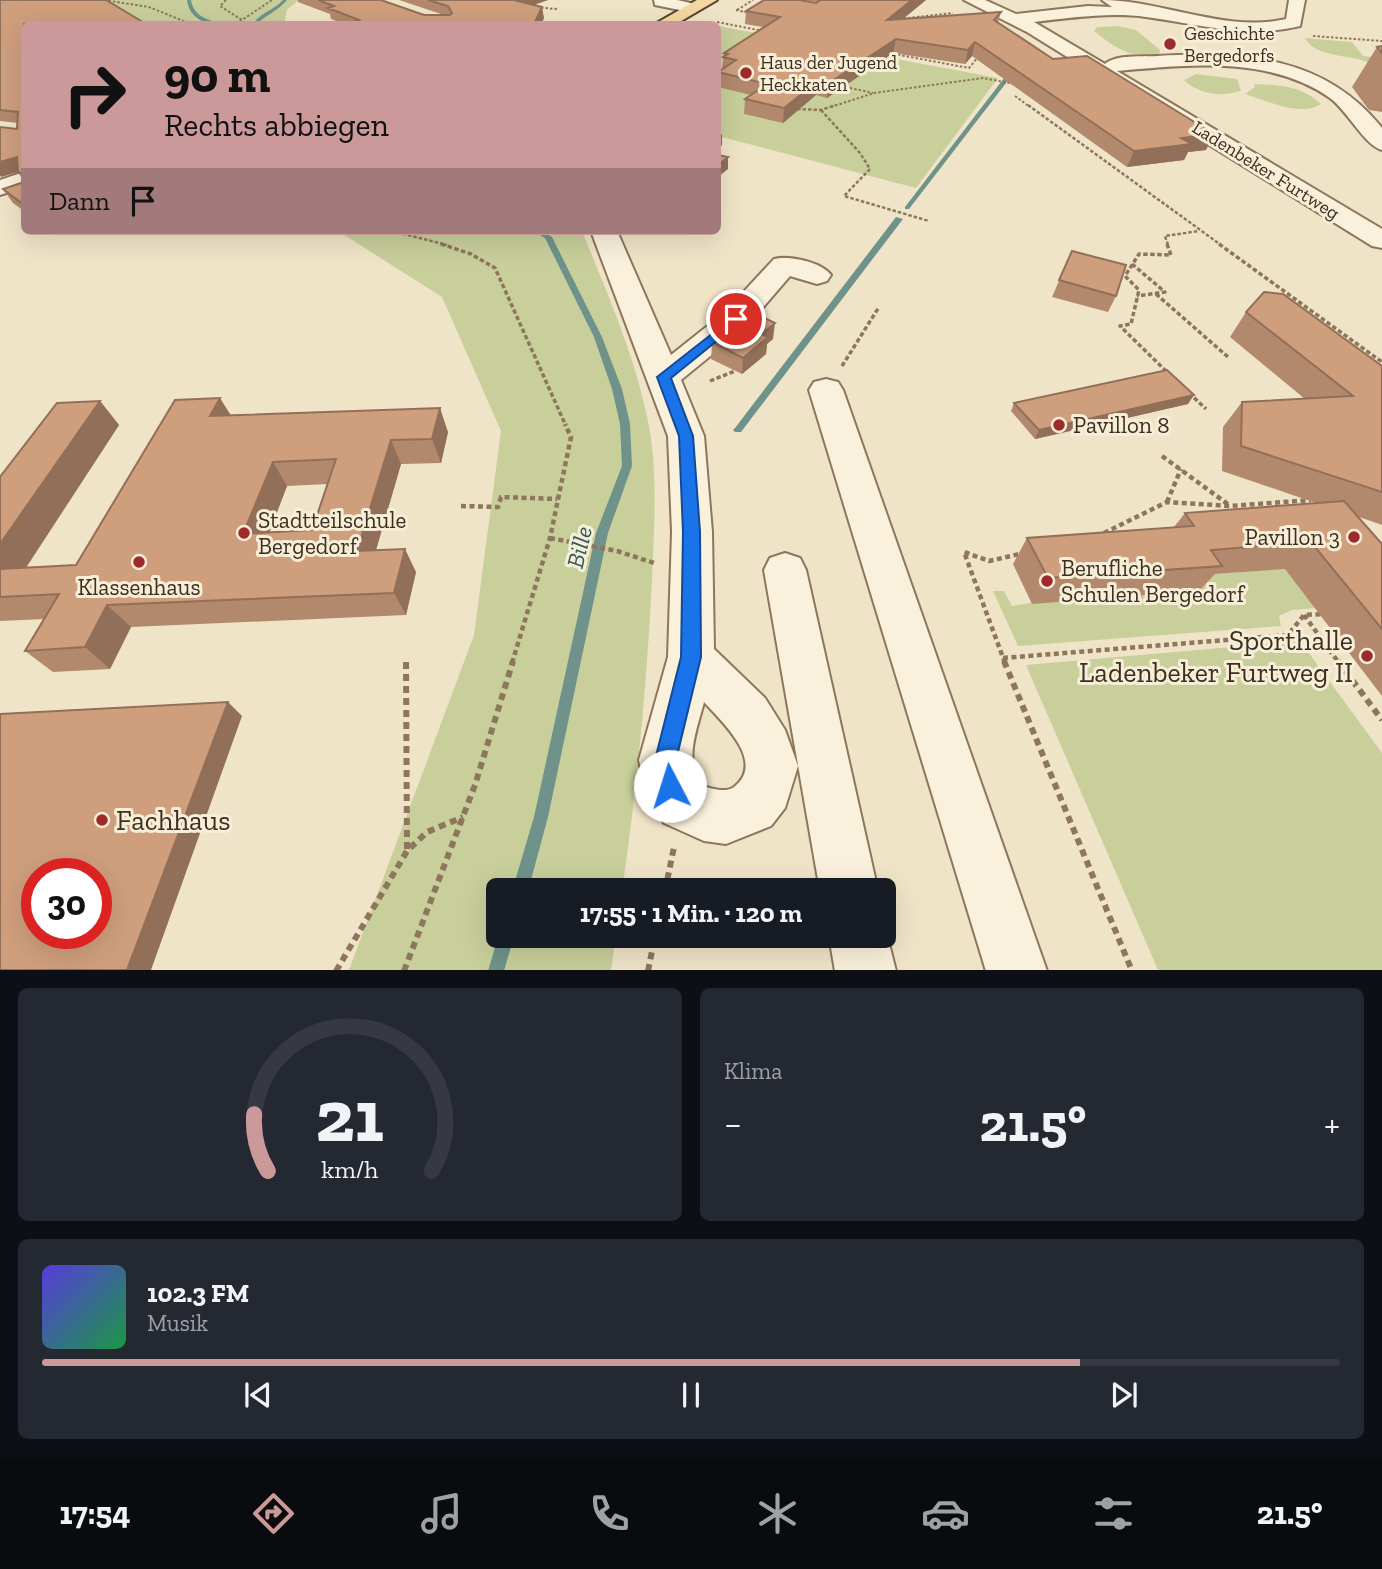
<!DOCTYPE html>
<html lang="de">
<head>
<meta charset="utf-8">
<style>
	body { margin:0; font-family:"Zilla Slab",serif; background:#242831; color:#f1f3f6; height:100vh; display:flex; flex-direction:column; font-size:26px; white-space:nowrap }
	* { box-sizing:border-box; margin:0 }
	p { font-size:23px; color:#9ea1a6 }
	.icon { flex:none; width:38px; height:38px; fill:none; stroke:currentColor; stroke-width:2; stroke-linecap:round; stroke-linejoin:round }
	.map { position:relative; height:970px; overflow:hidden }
	.drawer { display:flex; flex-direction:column; gap:18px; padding:18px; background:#0d0f14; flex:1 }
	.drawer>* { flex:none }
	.guide { position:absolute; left:21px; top:21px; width:700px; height:214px; border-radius:10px; box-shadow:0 7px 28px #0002; background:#cc999b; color:#111; overflow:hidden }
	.speed { position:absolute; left:21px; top:858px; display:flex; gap:14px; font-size:35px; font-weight:700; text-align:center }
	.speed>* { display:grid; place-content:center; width:91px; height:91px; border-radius:50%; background:#171b24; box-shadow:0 7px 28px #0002; line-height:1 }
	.speed .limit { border:10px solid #d22; background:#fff; color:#111 }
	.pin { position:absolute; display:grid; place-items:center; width:60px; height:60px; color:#fff; margin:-30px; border:4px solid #fff; border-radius:50%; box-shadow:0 2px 7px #0007 }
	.me { position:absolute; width:77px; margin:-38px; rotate:355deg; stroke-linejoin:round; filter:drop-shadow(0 0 5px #0008) }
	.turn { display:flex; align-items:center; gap:24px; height:147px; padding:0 28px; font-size:32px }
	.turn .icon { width:91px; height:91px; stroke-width:2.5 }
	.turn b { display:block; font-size:49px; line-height:60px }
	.then { display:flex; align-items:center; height:66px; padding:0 28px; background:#0003; gap:14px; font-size:26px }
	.big { font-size:52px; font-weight:700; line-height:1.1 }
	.drawer .widget { flex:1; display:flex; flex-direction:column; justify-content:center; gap:10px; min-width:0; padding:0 24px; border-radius:10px; background:#242831 }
	.drawer .dial { align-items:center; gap:0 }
	.dial svg { height:182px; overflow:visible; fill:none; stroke:#363941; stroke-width:7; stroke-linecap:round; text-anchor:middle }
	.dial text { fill:#f1f3f6; stroke:none }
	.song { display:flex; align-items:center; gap:21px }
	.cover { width:84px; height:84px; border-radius:10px; background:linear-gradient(135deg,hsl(250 70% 55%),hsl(140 70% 35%)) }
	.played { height:7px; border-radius:4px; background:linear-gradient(90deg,#cc999b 80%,#363941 80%) }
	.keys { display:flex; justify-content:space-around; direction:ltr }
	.heat { display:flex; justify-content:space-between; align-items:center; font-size:38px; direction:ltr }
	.drawer .tiles { flex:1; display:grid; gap:18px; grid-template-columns:1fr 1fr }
	.widget:last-child { grid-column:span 2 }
	.trip { position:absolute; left:486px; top:878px; width:410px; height:70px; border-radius:10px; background:#171b24; box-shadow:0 7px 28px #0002; font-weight:700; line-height:70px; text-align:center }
	.tabs { display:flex; height:112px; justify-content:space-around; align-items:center; background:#090b0e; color:#9ea1a6 }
	.tabs .icon { width:49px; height:49px }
	.tabs .on { color:#cc999b }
	.tabs b { font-size:32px; color:#f1f3f6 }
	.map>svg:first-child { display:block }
	.green { fill:#c9cf9b }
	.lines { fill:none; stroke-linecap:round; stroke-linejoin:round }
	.stream { fill:#6f938a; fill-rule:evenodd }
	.minor-casing { stroke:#8d765c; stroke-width:4 }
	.major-casing { stroke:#5b4430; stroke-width:4 }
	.path-far4 { stroke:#8d765c; stroke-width:2; stroke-dasharray:2.5 2; stroke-linecap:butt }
	.path-far3 { stroke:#8d765c; stroke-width:2.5; stroke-dasharray:3.5 2; stroke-linecap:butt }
	.path-far2 { stroke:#8d765c; stroke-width:3.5; stroke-dasharray:4.5 2.5; stroke-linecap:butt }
	.path-far1 { stroke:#8d765c; stroke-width:4.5; stroke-dasharray:5 3.5; stroke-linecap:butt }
	.path { stroke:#8d765c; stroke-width:6; stroke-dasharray:7 5; stroke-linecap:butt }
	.minor { fill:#faf1dc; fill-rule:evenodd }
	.major { fill:#f3d9a0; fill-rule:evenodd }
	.wall { fill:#b2896c; fill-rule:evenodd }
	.shaded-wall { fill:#916f58 }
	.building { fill:#cf9f7d; stroke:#916f58; stroke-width:2; fill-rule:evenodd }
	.route { fill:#1a73e8; stroke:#114b97; stroke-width:2 }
	.poi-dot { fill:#9e2a2b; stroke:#f7eed8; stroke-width:2.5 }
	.labels { text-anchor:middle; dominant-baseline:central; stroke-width:6; stroke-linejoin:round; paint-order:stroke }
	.far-poi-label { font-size:19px; fill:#3d2e20; stroke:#f7eed8; text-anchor:start }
	.far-street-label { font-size:19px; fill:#3d2e20; stroke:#f7eed8 }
	.poi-label { font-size:23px; fill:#3d2e20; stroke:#f7eed8; text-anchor:start }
	.water-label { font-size:24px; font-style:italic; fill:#2f5d5a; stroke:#f7eed8 }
	.near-poi-label { font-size:28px; fill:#3d2e20; stroke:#f7eed8; text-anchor:end }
</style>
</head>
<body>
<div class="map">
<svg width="1382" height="971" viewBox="0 0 1382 971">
	<rect width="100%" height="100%" fill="#f0e4c8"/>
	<g class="green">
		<polygon points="0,0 299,0 287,10 284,24 24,24"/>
		<polygon points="719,26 998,78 916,188 718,136"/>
		<path d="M1118 26 1136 30 1160 50 1159 54C1131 59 1115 48 1094 31L1097 27Z"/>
		<path d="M1305 38 1352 42 1363 56 1382 58V70C1377 68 1372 64 1367 62 1348 54 1316 58 1305 38Z"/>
		<path d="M1196 74 1237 79 1241 91C1220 97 1200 95 1184 80Z"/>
		<path d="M1254 84C1279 85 1302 86 1321 104 1300 118 1266 100 1245 94L1255 87Z"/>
		<path d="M338 231H582C608 295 636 358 649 426 658 476 654 529 652 580 647 684 637 787 622 891H499V936H616L611 970H349L474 635 501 431 442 297Z"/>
		<polygon points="1347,564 1382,603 1292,610 1279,616 1281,626 1018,646 993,591 1004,591 1012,606 1189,576"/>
		<polygon points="1300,641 1382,753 1382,970 1158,970 1026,665"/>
	</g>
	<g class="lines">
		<g class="stream">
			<path d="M187 0H191C194 17 207 18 218 24 202 24 189 16 187 0Z"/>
			<path d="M283 0H287C278 11 267 14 257 24H253C262 11 273 11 283 0Z"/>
			<polygon points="1008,73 1013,74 909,209 905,209 905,207"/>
			<polygon points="896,217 903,219 741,432 735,432 733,430 735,428"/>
			<polygon points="533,231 542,231 552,237 602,337 622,389 630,424 632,466 608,533 548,817 528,891 512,891 534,817 596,533 622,466 620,424 612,389 594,337 545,238"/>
			<polygon points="499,934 499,936 514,936 504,971 488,971"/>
		</g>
		<defs>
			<g id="minor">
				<polygon points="654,0 677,0 700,5 702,8 694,13 655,5"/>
				<path d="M964 0H985L1016 14 1088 6 1112 7 1102 0C1161 0 1226 33 1286 19L1289 0H1305L1300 26C1248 39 1198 24 1146 17 1110 12 1070 18 1034 22L1105 64C1116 54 1143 57 1157 56 1243 51 1325 56 1382 128V150C1365 146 1347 110 1330 98 1268 55 1187 65 1117 71L1382 229V248L1372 246 1027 32Z"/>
				<polygon points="24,172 24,187 0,195 0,180"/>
				<path d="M591 231H617L671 355 725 312 774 259C789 255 822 262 831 275L827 281 817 284 790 276 747 326 681 380 704 436 712 532 714 649 765 698 785 730 798 766 785 808 771 826 726 844 704 841 664 823 651 805 644 786 639 760 668 657 672 532 668 436ZM704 702C721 721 767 762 734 787 726 793 710 789 702 785 683 760 697 730 704 702Z"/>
				<polygon points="826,379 838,382 843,390 1047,971 986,971 809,390 814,382"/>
				<polygon points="785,553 800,558 806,570 878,891 820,891 764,570 770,558"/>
				<polygon points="884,924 896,971 835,971 829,936 884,936"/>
			</g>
			<polygon id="major" points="697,0 717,0 676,24 655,24"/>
		</defs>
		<use href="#minor" class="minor-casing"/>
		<use href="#major" class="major-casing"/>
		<g class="path-far4">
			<polyline points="104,0 149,7 191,24"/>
			<polyline points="226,0 220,6 242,20"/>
			<polyline points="532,7 557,9"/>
			<polyline points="736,10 749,13"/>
			<polyline points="737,10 753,0"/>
			<polyline points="899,19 953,13"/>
			<polyline points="717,22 763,31"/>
			<polyline points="236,24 272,0"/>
			<polyline points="1313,36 1382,41"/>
			<polyline points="889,53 969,68 979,56"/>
			<polyline points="841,86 873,93"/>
			<polyline points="1015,96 1030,107"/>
			<polyline points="831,107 874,93 983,78 1015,84"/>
		</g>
		<g class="path-far3">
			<polyline points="1028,105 1221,245"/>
			<polyline points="797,109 821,110 836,105"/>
			<polyline points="821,110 860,153 870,169 844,196 929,221"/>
			<polyline points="392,231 447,245"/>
			<polyline points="1168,245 1165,236 1199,231"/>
		</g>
		<g class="path-far2">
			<polyline points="441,244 471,254 495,268 566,426"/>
			<polyline points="1167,244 1171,255 1139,254 1125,276 1139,290 1131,324 1120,326 1168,373"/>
			<polyline points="1219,244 1382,362"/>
			<polyline points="1132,264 1165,292 1137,296"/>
			<polyline points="1156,294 1228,357"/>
			<polyline points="842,366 879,307"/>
			<polyline points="710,381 735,371"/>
			<polyline points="1189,393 1206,409"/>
		</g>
		<g class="path-far1">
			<polyline points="1162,456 1229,505"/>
			<polyline points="1167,502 1181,469"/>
			<polyline points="461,506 498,507 501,497 557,499"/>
			<polyline points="1104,533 1167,502 1230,506 1311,500"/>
			<polyline points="550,538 617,551 654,563"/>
			<polyline points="1304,615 1339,663"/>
			<polyline points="1003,658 1288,635 1304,615 1325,614"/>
			<polyline points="512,663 550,538 571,437 565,424"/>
			<polyline points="1005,663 964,552 989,561 1024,553"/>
		</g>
		<g class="path">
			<polyline points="1004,661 1132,971"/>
			<polyline points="1338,661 1382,720"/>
			<polyline points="406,662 407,850"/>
			<polyline points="665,891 674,847"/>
			<polyline points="336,971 407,851 427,832 463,817"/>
			<polyline points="404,971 475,785 513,661"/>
			<polyline points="648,971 655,936"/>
		</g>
		<use href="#minor" class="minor"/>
		<use href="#major" class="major"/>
	</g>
	<g class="wall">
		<polygon points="0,0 24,24 24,211 13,203 3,189 24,182 18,172 0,176 0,127 17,129 18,123 0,121"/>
		<polygon points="298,0 381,0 424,15 444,15 399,0 548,0 534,5 544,18 541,24 345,24 331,19 330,14 298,2"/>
		<polygon points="803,0 926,0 902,19 1001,12 998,22 1053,59 1206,150 1188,152 1184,160 1127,167 972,56 965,64 893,53 827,98 816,95 783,123 744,114 745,99 751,95 718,87 718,72 722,69 724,53 763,27 745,24 746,11 817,2"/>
		<polygon points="1382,46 1382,112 1369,110 1352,87 1377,47"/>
		<polygon points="1072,251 1116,296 1108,312 1052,297"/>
		<polygon points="1246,312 1382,366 1382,525 1359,517 1382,544 1382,696 1285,569 1215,574 1199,591 1032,604 1013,564 1027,538 1174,527 1185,513 1316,503 1222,471 1223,427 1242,402 1305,399 1230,337"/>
		<polygon points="773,339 767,344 766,354 742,374 711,359 712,342"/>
		<path d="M100 401 119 425 26 568 76 565 231 415 448 432 441 463 401 464 376 550 416 572 406 615 131 627 110 669 53 672 25 651 44 619 0 621V477ZM327 484 312 530 269 532 287 486Z"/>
		<polygon points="1014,403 1188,404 1035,439 1011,411"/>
	</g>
	<g class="shaded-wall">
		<polygon points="513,0 548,0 515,11"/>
		<polygon points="912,0 926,0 885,34 887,20"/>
		<polygon points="542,7 544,18 541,24 534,24"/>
		<polygon points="896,39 893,53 827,98 829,83"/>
		<polygon points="975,42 972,56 965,64 968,50"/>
		<polygon points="818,81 816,95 783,123 784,108"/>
		<polygon points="722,134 722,145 718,149 718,137"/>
		<polygon points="1214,134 1206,150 1188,152 1184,160 1127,167 1134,151 1181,138"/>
		<polygon points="17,157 24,170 1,177 0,175 0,162"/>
		<polygon points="728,157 728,169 718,177 718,165"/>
		<polygon points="775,323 773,339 767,344 766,354 742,374 743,358 761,334"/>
		<polygon points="1194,395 1188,404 1035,439 1039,430"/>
		<polygon points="220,398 235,422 210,416"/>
		<polygon points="100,401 119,425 9,593 0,585 0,544"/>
		<polygon points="440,408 448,432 441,463 432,439"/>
		<polygon points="391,440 401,464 369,574 357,551"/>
		<polygon points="273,462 287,486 260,557 243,534"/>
		<polygon points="405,549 416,572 406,615 394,593"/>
		<polygon points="107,605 131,627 110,669 85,647"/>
		<polygon points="228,702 242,716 151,970 127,970"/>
	</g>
	<g class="building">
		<polygon points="0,0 106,0 146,24 24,24 24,174 18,172 17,157 0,162 0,127 17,129 18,112 0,110"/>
		<polygon points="318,0 381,0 424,15 450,15 452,13 448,6 428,0 514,0 542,7 534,24 347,24 359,20 328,8 334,6"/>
		<polygon points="764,0 800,0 816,3 820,0 912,0 887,20 1001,12 994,20 1053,59 1087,56 1214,134 1181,138 1192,144 1134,151 975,42 968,50 896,39 829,83 818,81 784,108 745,99 767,84 718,72 736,60 723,57 728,54 724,53 780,17 746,11"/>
		<polygon points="1382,46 1382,53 1377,47"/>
		<polygon points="718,155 728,157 718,165"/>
		<polygon points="24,182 24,205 3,189"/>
		<polygon points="1072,251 1126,265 1116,296 1059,280"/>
		<polygon points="1264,292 1283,294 1382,366 1382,492 1241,446 1242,402 1353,396 1246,312"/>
		<polygon points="750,311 775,323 761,334 768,337 743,358 712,342"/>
		<polygon points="1167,370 1194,395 1039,430 1014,403"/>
		<path d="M220 398 210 416 440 408 432 439 391 440 357 551 405 549 394 593 107 605 85 647 25 651 59 594 0 597V569L76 565 175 400ZM336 459 312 530 243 534 273 462Z"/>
		<polygon points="100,401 0,544 0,477 57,403"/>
		<polygon points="1344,501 1382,544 1382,629 1311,542 1211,550 1222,566 1048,578 1027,538 1194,526 1185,513"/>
		<path d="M228 702 127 970H0V714ZM37 873H96V933H37Z"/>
	</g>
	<polygon class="route" points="736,315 742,319 740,322 671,378 693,436 700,532 701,657 676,760 681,786 678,794 670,797 662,794 655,760 681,657 683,532 679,436 657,377"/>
	<g class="poi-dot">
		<circle cx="1170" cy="44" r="7"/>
		<circle cx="746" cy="73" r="7"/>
		<circle cx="1059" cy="425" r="7"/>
		<circle cx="244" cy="533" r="7"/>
		<circle cx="1354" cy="537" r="7"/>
		<circle cx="139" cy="562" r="7"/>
		<circle cx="1047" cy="581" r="7"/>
		<circle cx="1367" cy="656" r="7"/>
		<circle cx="102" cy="820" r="7"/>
	</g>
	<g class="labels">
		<g class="far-poi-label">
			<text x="1184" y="33">Geschichte<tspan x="1184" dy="22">Bergedorfs</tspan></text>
			<text x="760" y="62">Haus der Jugend<tspan x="760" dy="22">Heckkaten</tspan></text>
		</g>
		<g class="far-street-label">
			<text transform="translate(1266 170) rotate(32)">Ladenbeker Furtweg</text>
		</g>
		<g class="poi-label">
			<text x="1073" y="425">Pavillon 8</text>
			<text x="258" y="520">Stadtteilschule<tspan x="258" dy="26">Bergedorf</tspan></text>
			<text x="1340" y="537" text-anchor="end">Pavillon 3</text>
			<text x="1061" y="568">Berufliche<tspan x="1061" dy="26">Schulen Bergedorf</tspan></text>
			<text x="139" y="587" text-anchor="middle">Klassenhaus</text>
		</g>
		<g class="water-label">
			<text transform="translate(579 547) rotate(-76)">Bille</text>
		</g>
		<g class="near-poi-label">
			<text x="1353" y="640">Sporthalle<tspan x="1353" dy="32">Ladenbeker Furtweg II</tspan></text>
			<text x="116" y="820" text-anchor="start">Fachhaus</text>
		</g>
	</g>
</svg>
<div class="speed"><div class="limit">30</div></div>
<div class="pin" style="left:736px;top:319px;background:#d93025"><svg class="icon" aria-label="arrive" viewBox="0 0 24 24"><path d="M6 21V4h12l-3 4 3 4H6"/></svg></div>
<svg class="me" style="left:670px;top:786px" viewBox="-20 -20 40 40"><circle r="19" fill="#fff"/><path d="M0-13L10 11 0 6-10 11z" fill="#1a73e8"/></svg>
<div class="trip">17:55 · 1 Min. · 120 m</div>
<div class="guide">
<div class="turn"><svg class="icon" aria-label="right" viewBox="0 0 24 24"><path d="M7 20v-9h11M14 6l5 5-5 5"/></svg><div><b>90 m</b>Rechts abbiegen</div></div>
<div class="then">Dann<svg class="icon" aria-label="arrive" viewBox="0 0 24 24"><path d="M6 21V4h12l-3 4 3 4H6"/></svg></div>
</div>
</div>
<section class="drawer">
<div class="tiles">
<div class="widget dial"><svg viewBox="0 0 100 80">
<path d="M14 69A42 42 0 1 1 86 69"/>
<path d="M14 69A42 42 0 0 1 8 44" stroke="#cc999b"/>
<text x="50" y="56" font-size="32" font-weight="700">21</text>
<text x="50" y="72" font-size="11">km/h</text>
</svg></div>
<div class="widget"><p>Klima</p>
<div class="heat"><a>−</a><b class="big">21.5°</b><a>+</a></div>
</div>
<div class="widget">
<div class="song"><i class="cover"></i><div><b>102.3 FM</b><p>Musik</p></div></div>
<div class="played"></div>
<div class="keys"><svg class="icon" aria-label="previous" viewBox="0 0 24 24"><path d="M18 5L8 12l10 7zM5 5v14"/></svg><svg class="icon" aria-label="pause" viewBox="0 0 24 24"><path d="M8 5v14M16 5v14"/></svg><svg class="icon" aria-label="next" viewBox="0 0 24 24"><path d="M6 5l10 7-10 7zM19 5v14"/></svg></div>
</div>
</div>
</section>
<nav class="tabs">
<b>17:54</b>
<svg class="icon on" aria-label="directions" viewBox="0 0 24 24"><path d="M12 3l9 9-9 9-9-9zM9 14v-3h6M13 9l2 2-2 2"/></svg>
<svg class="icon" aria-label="music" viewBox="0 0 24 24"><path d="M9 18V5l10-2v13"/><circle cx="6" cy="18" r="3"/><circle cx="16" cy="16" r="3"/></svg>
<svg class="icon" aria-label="phone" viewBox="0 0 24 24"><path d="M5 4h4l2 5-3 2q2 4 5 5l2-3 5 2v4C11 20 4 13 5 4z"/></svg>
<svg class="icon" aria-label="climate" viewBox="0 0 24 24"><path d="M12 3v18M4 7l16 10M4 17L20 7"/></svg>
<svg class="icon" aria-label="car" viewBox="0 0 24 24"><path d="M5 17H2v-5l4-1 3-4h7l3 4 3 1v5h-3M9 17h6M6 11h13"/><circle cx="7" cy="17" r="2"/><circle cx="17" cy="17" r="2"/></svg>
<svg class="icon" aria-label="filters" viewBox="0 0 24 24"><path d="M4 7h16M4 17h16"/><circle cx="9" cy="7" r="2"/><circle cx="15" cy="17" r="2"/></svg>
<b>21.5°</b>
</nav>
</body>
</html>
